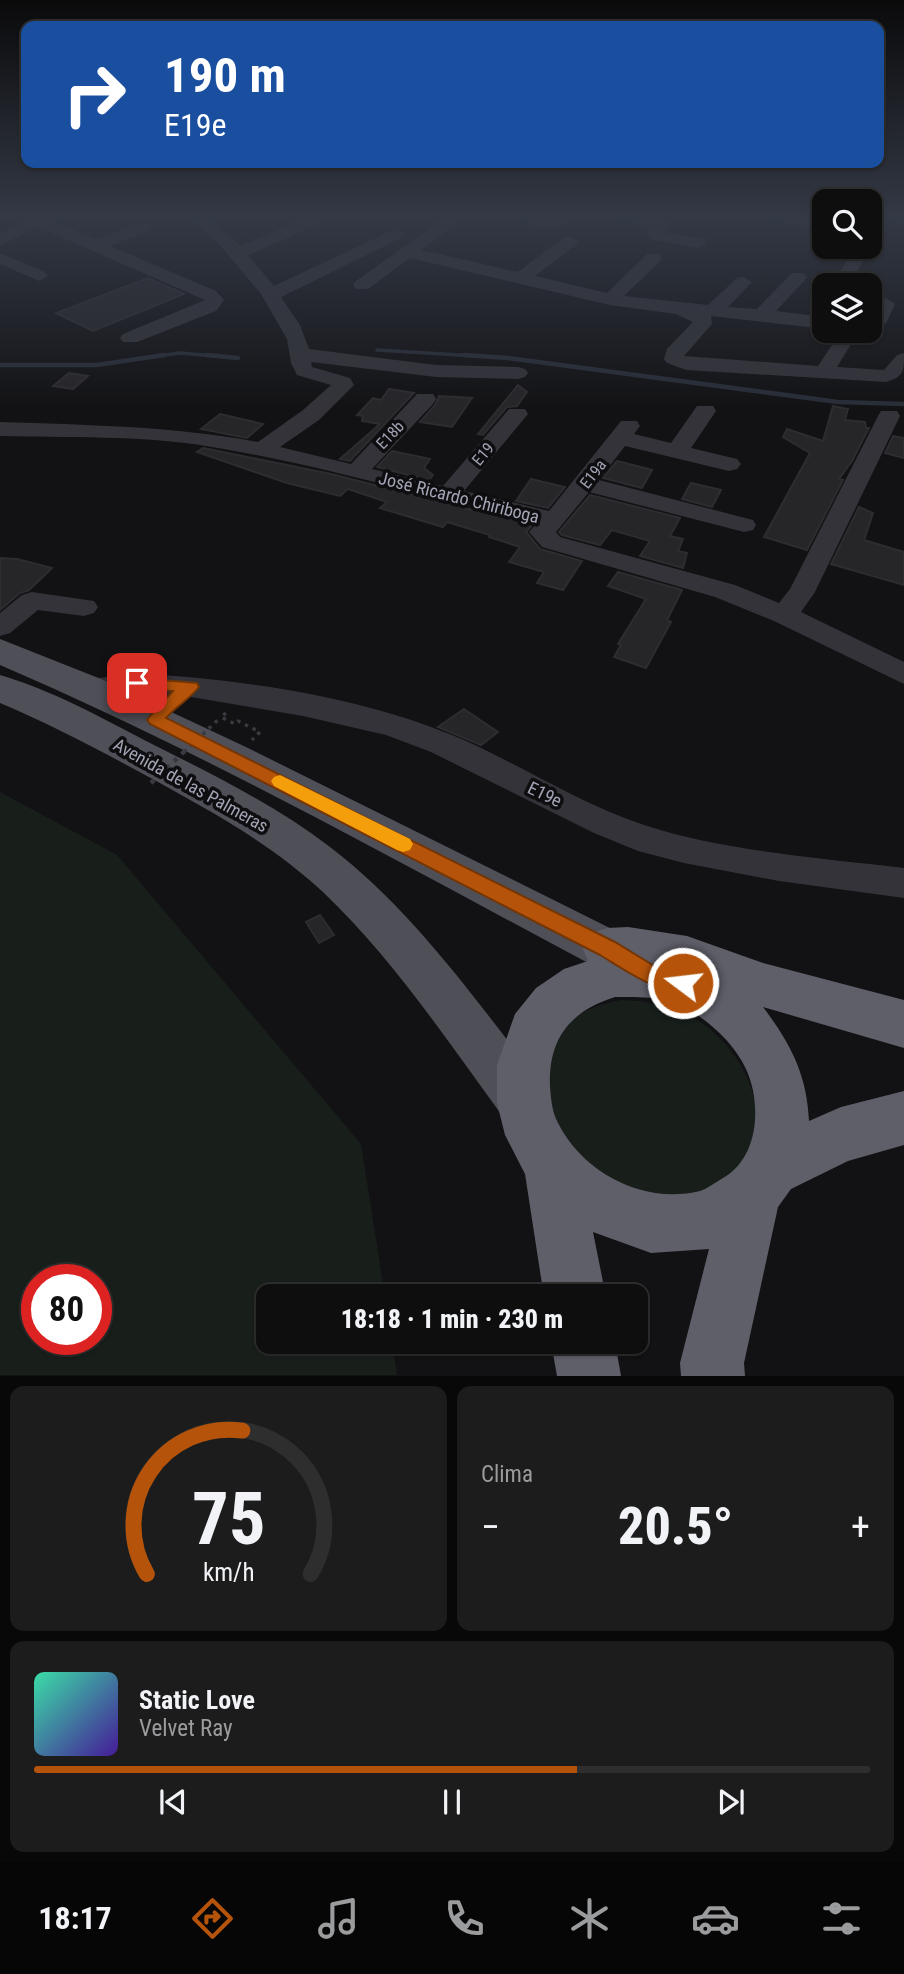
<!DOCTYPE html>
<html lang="es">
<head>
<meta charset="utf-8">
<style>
	body { margin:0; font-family:"Roboto Condensed",sans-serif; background:#1c1c1d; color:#f1f3f6; height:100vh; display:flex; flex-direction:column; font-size:26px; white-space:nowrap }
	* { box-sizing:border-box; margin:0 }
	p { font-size:23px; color:#9b9c9e }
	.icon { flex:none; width:38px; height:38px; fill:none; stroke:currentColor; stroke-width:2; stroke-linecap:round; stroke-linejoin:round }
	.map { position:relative; height:1376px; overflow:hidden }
	.panel { display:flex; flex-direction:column; gap:10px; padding:10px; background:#080808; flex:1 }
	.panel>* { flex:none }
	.hud { position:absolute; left:21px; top:21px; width:863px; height:147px; border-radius:14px; box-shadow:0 2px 5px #0004,0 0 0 2px #2e2e2f; background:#1a4fa0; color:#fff; overflow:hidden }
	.tools { position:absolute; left:812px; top:189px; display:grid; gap:14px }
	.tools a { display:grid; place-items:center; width:70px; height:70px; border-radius:14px; background:#0e0e0f; box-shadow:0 2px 5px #0004,0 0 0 2px #2e2e2f; font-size:35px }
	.speed { position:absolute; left:21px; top:1264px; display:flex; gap:14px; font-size:35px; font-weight:700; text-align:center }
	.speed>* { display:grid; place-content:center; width:91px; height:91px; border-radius:50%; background:#0e0e0f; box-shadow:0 2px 5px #0004,0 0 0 2px #2e2e2f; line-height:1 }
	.speed .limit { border:10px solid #d22; background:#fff; color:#111 }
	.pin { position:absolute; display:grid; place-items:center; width:60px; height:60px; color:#fff; margin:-30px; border-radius:14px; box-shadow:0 4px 10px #0006 }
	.me { position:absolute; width:77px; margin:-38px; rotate:285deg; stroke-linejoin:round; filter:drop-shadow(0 0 5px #0008) }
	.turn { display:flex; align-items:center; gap:24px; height:147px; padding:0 28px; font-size:32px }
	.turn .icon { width:91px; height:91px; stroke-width:2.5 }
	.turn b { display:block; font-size:49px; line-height:60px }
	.big { font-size:52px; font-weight:800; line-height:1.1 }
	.panel .tile { flex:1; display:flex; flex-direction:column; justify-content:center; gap:10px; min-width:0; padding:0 24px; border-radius:14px; background:#1c1c1d }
	.panel .dial { align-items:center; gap:0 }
	.dial svg { height:182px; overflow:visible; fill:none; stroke:#2e2e2f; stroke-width:7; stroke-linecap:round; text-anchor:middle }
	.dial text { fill:#f1f3f6; stroke:none }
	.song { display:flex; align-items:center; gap:21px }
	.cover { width:84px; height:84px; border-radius:10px; background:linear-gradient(135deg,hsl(160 70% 55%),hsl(260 70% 35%)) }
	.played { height:7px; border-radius:4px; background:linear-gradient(90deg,#b45309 65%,#2e2e2f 65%) }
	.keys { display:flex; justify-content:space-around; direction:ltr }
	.heat { display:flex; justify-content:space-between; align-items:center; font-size:38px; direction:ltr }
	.panel .tiles { flex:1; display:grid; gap:10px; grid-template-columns:1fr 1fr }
	.tile:last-child { grid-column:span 2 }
	.trip { position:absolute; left:256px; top:1284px; width:392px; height:70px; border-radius:14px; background:#0e0e0f; box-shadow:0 2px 5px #0004,0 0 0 2px #2e2e2f; font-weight:800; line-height:70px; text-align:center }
	.tabs { display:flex; height:112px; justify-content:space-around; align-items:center; background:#060606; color:#9b9c9e }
	.tabs .icon { width:49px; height:49px }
	.tabs .selected { color:#b45309 }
	.tabs b { font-size:32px; color:#f1f3f6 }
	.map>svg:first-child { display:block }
	.green { fill:#181f1b; fill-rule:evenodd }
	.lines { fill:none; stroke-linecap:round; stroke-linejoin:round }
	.stream-far1 { stroke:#282d38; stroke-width:3.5 }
	.stream { stroke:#282d38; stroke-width:4.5 }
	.building { fill:#262528; stroke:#2d2c30; stroke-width:2 }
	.path { stroke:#393940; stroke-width:3.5; stroke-dasharray:3.5 5; stroke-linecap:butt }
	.minor { fill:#333339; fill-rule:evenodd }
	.major { fill:#4f4f58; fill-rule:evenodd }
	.highway { fill:#5f5f6a; fill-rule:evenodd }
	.path-bridge-far1 { stroke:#393940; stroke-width:3.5; stroke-dasharray:3.5 5; stroke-linecap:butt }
	.path-bridge { stroke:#393940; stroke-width:4.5; stroke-dasharray:4.5 6; stroke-linecap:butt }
	.route { fill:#b45309; stroke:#753606; stroke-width:2 }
	.slow { fill:#f59e0b }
	.labels { text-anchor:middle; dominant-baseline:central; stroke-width:7; stroke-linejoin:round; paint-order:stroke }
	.far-street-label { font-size:16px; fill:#a3a4b5; stroke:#0e0d0f }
	.street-label { font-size:18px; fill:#a3a4b5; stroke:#0e0d0f }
</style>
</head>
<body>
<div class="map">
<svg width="904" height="1376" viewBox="0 0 904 1376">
	<rect width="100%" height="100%" fill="#121214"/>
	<g class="green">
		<path d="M0 792 117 855 361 1144 385 1297H268V1342H392L397 1375H0ZM37 1279H96V1339H37Z"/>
		<path d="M621 1000C645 1001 666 1003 688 1015 742 1042 775 1112 748 1168 743 1179 702 1206 690 1215L550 1155 542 1051C566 1018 581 1009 621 1000Z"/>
	</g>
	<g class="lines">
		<g class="stream-far1">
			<polyline points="377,350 493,357"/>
			<polyline points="152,357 180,353 227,357"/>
		</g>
		<g class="stream">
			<polyline points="207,355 238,358"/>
			<polyline points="464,355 508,358 838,402 904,404"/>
			<polyline points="0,365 97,365 164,355"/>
		</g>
	</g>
	<g class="building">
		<polygon points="148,278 184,294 93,331 56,313"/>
		<polygon points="69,373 88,376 73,389 53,386"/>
		<polygon points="518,385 527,392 517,406 507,407 483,435 478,434"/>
		<polygon points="389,389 414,393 350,461 340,459 380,424 362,421 363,416 357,415 373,398 381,400"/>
		<polygon points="439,396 472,398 452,427 420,422 435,405"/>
		<polygon points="833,406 848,409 845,420 865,422 866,428 869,428 852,461 839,479 843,480 807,550 764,537 810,453 783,437 787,429 823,441"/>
		<polygon points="220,414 263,424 247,438 201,429"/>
		<polygon points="893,436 904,438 904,458 885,453"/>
		<polygon points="203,448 331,474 532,525 526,532 540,549 582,561 563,590 537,583 544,572 509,562 520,547 489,537 490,535 447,522 443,527 380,508 387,502 348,489 340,496 287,483 197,452"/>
		<polygon points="392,451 430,459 424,468 433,475 429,480 377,467"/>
		<polygon points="617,461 652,470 642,488 603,478"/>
		<polygon points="531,479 565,487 548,508 516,501"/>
		<polygon points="691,483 721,490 712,507 682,499"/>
		<polygon points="590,495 680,518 670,536 683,539 678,551 687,553 683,568 640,556 650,541 612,530 600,545 562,535 559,532"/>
		<polygon points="859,507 873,513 864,540 904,552 904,585 831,564"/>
		<polygon points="0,558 17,559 52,568 29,590 20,593 0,610"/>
		<polygon points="618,572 682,590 667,620 671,622 646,668 614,657 621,645 618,644 646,599 608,586"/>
		<polygon points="464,709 498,732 481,745 438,727"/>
		<polygon points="320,915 334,935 319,943 306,922"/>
	</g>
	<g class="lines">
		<polyline class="path" points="226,713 221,717 235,724 238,721 260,732 252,740"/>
		<g class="minor">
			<polygon points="32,217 53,217 51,220 96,239 138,224 150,224 152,227 150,230 110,246 216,291 224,300 216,311 137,342 123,342 120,338 123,334 205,300 38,227 0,245 0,234"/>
			<path d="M189 217H208L240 246 308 217H327L326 221 248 255 274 286 391 231H403L405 234 403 237 281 297 300 325 309 349 436 365 518 367 525 369 528 373 525 377 518 379 436 377 311 362 312 367 350 378 354 385 319 420 280 447 351 464 417 394H433L436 399 433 404 372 469 443 486 509 409H525L528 414 464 491 549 511 621 421H637L640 426 634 434 671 443 697 406H713L716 411 691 448 737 459 741 464 737 469 729 471 625 446 599 480 753 520 756 525 753 530 744 532 589 492 556 532 560 537 735 585 779 603 790 589 878 416 881 411H897L900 416 815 592 801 612 904 662V684L774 621 715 597 542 547 529 532 537 523C428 497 318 464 206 446 139 435 68 438 0 436V422C87 425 173 426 258 442L303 410 331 385 297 375 291 363 287 339 261 294 218 243Z"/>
			<path d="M446 217H465L421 250 518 272 564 237 570 236 578 241 576 245 535 276 607 293 647 254H659L662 258 659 262 624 296 708 305 737 278 743 277 752 282 728 307 757 309 792 273H804L807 277 804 281 776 311 824 317V329L711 316 712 324 684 356 818 366 841 331H859L837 367 884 370 897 355 904 353C904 371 904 377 886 382L686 370 667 363 664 359 667 349 693 322 676 314 610 305 410 258 368 289H356L353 285 356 281Z"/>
			<path d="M519 217H573C559 233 533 232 519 217Z"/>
			<polygon points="619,217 653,217 668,221 670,224 663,232 704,239 706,243 698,248 650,239 646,233 651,227 621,220"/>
			<polygon points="772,217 824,220 824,230 780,222"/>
			<polygon points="870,217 878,217 878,234 870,239"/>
			<polygon points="883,217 904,217 904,226"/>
			<polygon points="870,245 871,247 852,281 840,281 837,277 855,247"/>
			<polygon points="0,253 45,272 48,276 39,281 0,264"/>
			<path d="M886 298 895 304C888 319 883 337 863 332L870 331C870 318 872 302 886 298Z"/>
			<polygon points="32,592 94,601 98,607 94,613 84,616 38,610 10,633 0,636 0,613 22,595"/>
			<path d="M137 673C242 680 354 695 452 735 517 762 577 803 644 825 723 851 821 858 904 868V898L779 881 684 863 638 851 594 833 431 752 386 735 303 716 191 697 137 693 88 698 77 695 73 688 77 681Z"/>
		</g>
		<g class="major">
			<path d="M0 639 101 679 248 748 650 948 656 963 650 978 633 984 616 978C413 870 212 756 0 665Z"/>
			<path d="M0 675C52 690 102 718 150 743 212 774 275 805 330 847 414 911 477 1002 542 1085L550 1103 542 1121 524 1128 506 1121C449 1043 394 960 324 893 272 844 209 810 147 776 99 750 50 724 0 703Z"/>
		</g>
		<g class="highway">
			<path d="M628 927 687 936 763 963 904 1000V1048L763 1007C791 1044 807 1075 809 1121L841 1107 904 1091V1145L848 1161 791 1189 778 1207 744 1363 745 1376H681L680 1363 709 1249 651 1253 593 1232 606 1297H544L525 1174 505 1135 497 1103V1065L515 1014 536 988 564 969 588 961 583 949 590 934 607 928ZM615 997C635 997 654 996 673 1003 702 1013 733 1041 746 1069 762 1104 759 1158 723 1178 716 1182 707 1189 700 1191 644 1205 583 1173 558 1123 552 1112 551 1099 550 1087 548 1039 570 1011 615 997Z"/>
			<polygon points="551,1342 615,1342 621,1376 557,1376"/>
		</g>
		<polyline class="path-bridge-far1" points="184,752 221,717"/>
		<polyline class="path-bridge" points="151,783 186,750"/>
	</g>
	<linearGradient id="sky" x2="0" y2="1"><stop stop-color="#0a0a0b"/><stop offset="0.53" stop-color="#333945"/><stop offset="1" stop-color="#333945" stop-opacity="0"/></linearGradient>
	<rect width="904" height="410" fill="url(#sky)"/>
	<path class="route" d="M137 678 197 683 199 687C190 699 176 706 166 718L615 942 656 967 690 976 693 983 690 989C664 999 622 968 600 955L150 724 147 720 150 716 173 691 132 687 129 683 132 679Z"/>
	<polygon class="slow" points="280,775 410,839 413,844 410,850 403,852 397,850 274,786 271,781 274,777"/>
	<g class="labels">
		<g class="far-street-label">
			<text transform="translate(390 435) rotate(-46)">E18b</text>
			<text transform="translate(483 454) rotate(-50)">E19</text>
			<text transform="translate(593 474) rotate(-52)">E19a</text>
		</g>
		<g class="street-label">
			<text transform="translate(459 497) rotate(14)">José Ricardo Chiriboga</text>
			<text transform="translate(191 785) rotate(29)">Avenida de las Palmeras</text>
			<text transform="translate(545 794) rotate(26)">E19e</text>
		</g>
	</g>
</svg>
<div class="tools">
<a><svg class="icon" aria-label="search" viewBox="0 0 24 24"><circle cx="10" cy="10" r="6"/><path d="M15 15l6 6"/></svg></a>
<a><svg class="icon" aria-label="layers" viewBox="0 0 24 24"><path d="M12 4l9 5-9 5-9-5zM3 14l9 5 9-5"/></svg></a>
</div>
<div class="speed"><div class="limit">80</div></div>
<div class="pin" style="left:137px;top:683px;background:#d93025"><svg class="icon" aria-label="arrive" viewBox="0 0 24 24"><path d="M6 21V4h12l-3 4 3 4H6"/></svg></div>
<svg class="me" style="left:683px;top:983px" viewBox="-20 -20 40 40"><circle r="17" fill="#b45309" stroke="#fff" stroke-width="3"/><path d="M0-11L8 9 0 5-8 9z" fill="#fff"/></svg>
<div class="trip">18:18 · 1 min · 230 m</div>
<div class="hud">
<div class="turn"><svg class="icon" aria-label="right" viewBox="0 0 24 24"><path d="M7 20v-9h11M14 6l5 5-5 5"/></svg><div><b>190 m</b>E19e</div></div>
</div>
</div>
<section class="panel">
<div class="tiles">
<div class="tile dial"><svg viewBox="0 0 100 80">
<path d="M14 69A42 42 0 1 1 86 69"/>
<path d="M14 69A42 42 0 0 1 56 6" stroke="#b45309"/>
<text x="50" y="56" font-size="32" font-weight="700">75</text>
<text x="50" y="72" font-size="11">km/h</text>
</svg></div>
<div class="tile"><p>Clima</p>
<div class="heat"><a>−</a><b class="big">20.5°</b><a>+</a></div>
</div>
<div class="tile">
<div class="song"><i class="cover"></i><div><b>Static Love</b><p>Velvet Ray</p></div></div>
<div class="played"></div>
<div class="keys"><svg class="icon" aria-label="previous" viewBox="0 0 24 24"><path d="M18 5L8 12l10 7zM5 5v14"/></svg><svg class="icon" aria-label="pause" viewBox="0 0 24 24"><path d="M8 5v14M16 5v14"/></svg><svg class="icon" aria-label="next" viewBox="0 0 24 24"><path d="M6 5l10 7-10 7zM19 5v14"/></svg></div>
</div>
</div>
</section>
<nav class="tabs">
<b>18:17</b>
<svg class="icon selected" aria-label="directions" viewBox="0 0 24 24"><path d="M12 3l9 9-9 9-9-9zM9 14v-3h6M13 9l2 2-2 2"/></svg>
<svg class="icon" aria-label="music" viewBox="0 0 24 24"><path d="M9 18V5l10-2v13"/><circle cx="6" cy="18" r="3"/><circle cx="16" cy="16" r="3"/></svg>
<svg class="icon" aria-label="phone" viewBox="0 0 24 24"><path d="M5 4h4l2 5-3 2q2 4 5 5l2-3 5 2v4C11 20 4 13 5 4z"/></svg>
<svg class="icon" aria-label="climate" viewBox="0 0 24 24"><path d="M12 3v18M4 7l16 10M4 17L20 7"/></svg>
<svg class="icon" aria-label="car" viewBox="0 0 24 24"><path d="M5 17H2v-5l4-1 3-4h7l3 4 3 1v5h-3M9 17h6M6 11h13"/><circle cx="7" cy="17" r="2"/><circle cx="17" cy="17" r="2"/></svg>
<svg class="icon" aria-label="filters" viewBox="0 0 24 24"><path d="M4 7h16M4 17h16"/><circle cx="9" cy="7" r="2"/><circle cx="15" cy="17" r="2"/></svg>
</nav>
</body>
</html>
